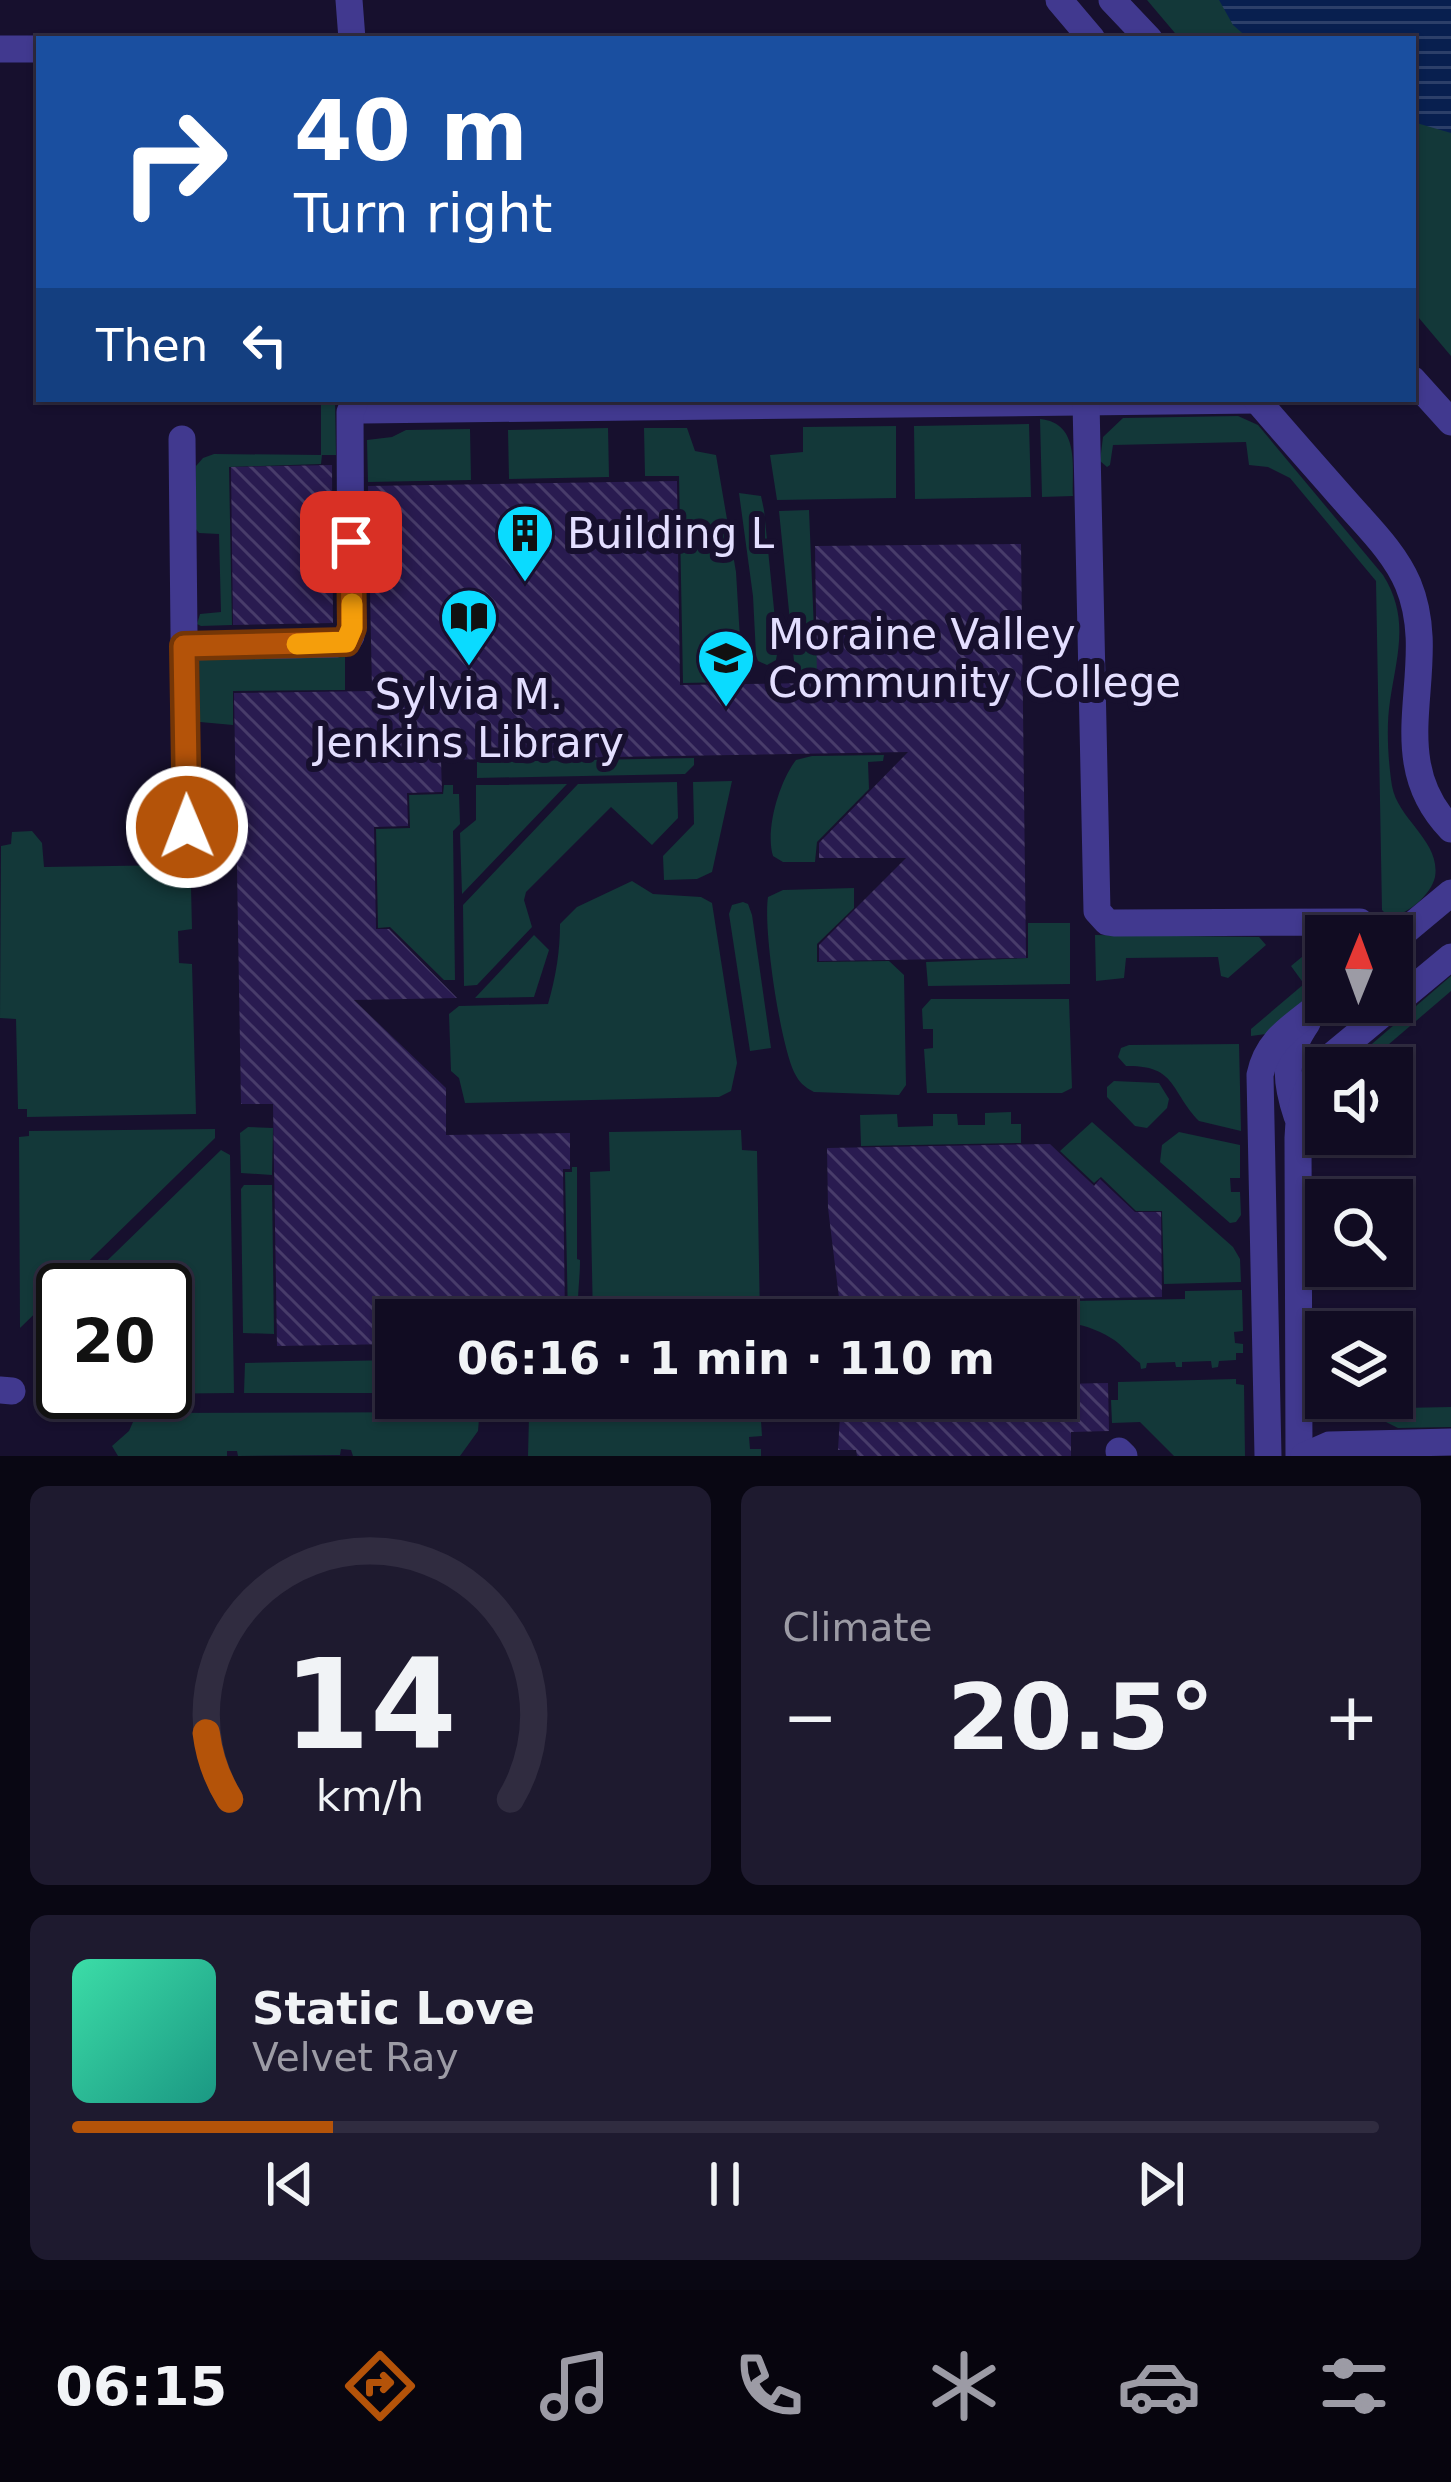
<!DOCTYPE html>
<html lang="en">
<head>
<meta charset="utf-8">
<style>
	body { margin:0; font-family:"DejaVu Sans",sans-serif; background:#1e1a2f; color:#f1f3f6; height:100vh; display:flex; flex-direction:column; font-size:45px; white-space:nowrap }
	* { box-sizing:border-box; margin:0 }
	p { font-size:39px; color:#9c9ba5 }
	.icon { flex:none; width:66px; height:66px; fill:none; stroke:currentColor; stroke-width:2; stroke-linecap:round; stroke-linejoin:round }
	.map { position:relative; height:1456px; overflow:hidden }
	.panel { display:flex; flex-direction:column; gap:30px; padding:30px; background:#090713; flex:1 }
	.panel>* { flex:none }
	.guide { position:absolute; left:36px; top:36px; width:1380px; height:366px; border-radius:0px; box-shadow:0 3px 9px #0004,0 0 0 3px #302c40; background:#1a4fa0; color:#fff; overflow:hidden }
	.needle { width:78px; rotate:1deg }
	.buttons { position:absolute; left:1305px; top:915px; display:grid; gap:24px }
	.buttons a { display:grid; place-items:center; width:108px; height:108px; border-radius:0px; background:#110c22; box-shadow:0 3px 9px #0004,0 0 0 3px #302c40; font-size:60px }
	.speed { position:absolute; left:36px; top:1263px; display:flex; gap:24px; font-size:60px; font-weight:700; text-align:center }
	.speed>* { display:grid; place-content:center; width:156px; height:156px; border-radius:50%; background:#110c22; box-shadow:0 3px 9px #0004,0 0 0 3px #302c40; line-height:1 }
	.speed .limit { border:6px solid #111; border-radius:18px; background:#fff; color:#111 }
	.pin { position:absolute; display:grid; place-items:center; width:102px; height:102px; color:#fff; margin:-51px; border-radius:24px; box-shadow:0 6px 18px #0006 }
	.me { position:absolute; width:132px; margin:-66px; rotate:359deg; stroke-linejoin:round; filter:drop-shadow(0 0 9px #0008) }
	.turn { display:flex; align-items:center; gap:42px; height:252px; padding:0 60px; font-size:54px }
	.turn .icon { width:156px; height:156px; stroke-width:2.5 }
	.turn b { display:block; font-size:84px; line-height:102px }
	.then { display:flex; align-items:center; height:114px; padding:0 60px; background:#0003; gap:24px; font-size:45px }
	.big { font-size:90px; font-weight:800; line-height:1.1 }
	.panel .tile { flex:1; display:flex; flex-direction:column; justify-content:center; gap:18px; min-width:0; padding:0 42px; border-radius:18px; background:#1e1a2f }
	.panel .dial { align-items:center; gap:0 }
	.dial svg { height:312px; overflow:visible; fill:none; stroke:#302c40; stroke-width:7; stroke-linecap:round; text-anchor:middle }
	.dial text { fill:#f1f3f6; stroke:none }
	.song { display:flex; align-items:center; gap:36px }
	.cover { width:144px; height:144px; border-radius:18px; background:linear-gradient(135deg,hsl(160 70% 55%),hsl(170 70% 35%)) }
	.played { height:12px; border-radius:6px; background:linear-gradient(90deg,#b45309 20%,#302c40 20%) }
	.keys { display:flex; justify-content:space-around; direction:ltr }
	.heat { display:flex; justify-content:space-between; align-items:center; font-size:66px; direction:ltr }
	.panel .tiles { flex:1; display:grid; gap:30px; grid-template-columns:1fr 1fr }
	.tile:last-child { grid-column:span 2 }
	.trip { position:absolute; left:375px; top:1299px; width:702px; height:120px; border-radius:0px; background:#110c22; box-shadow:0 3px 9px #0004,0 0 0 3px #302c40; font-weight:800; line-height:120px; text-align:center }
	.tabs { display:flex; height:192px; justify-content:space-around; align-items:center; background:#07050e; color:#9c9ba5 }
	.tabs .icon { width:84px; height:84px }
	.tabs .current { color:#b45309 }
	.tabs b { font-size:54px; color:#f1f3f6 }
	.map>svg:first-child { display:block }
	.green { fill:#133839 }
	.water { fill:url(#water-rules) }
	.building { fill:url(#building-back-hatch) }
	.lines { fill:none; stroke-linecap:round; stroke-linejoin:round }
	.minor { stroke:#41398f; stroke-width:27 }
	.route-casing { stroke:#753606; stroke-width:30 }
	.route { stroke:#b45309; stroke-width:21 }
	.slow { stroke:#f59e0b; stroke-width:21 }
	.labels { text-anchor:middle; dominant-baseline:central; stroke-width:12; stroke-linejoin:round; paint-order:stroke }
	.poi-label { font-size:42px; fill:#e3deff; stroke:#17102e; text-anchor:start }
</style>
</head>
<body>
<div class="map">
<svg width="1451" height="1456" viewBox="0 0 1451 1456">
	<defs>
		<pattern id="water-rules" width="6" height="5" patternUnits="userSpaceOnUse" patternTransform="scale(3)"><rect width="6" height="5" fill="#081f4f"/><path d="M0 2.5h6" fill="none" stroke="#2c3f69"/></pattern>
		<pattern id="building-back-hatch" width="6" height="6" patternUnits="userSpaceOnUse" patternTransform="scale(3)"><rect width="6" height="6" fill="#291b50"/><path d="M-1 5l2 2M0 0l6 6M5-1l2 2" fill="none" stroke="#483c6a"/></pattern>
	</defs>
	<rect width="100%" height="100%" fill="#17102e"/>
	<g class="green">
		<polygon points="1147,0 1451,0 1451,356 1413,311 1413,39 1180,39"/>
		<polygon points="321,399 335,399 336,455 322,455 321,464 229,467 232,625 201,626 197,624 200,614 221,612 219,534 199,533 195,528 196,466 203,458 214,454 321,455"/>
		<path d="M1238 416 1258 425 1383 575C1410 618 1397 654 1390 701 1386 727 1388 760 1392 786 1398 820 1441 841 1435 877 1431 895 1406 917 1388 916L1382 910 1376 581 1290 478 1268 467 1249 465 1246 442 1113 445 1110 465 1107 467 1100 461 1103 437 1123 418Z"/>
		<path d="M1040 419C1080 423 1072 466 1073 496L1042 497Z"/>
		<polygon points="1029,424 1031,497 915,499 914,426"/>
		<polygon points="896,426 896,498 777,500 770,455 803,452 803,427"/>
		<polygon points="608,428 609,477 509,479 508,430"/>
		<polygon points="644,428 687,428 695,451 716,455 736,572 742,673 734,682 683,683 679,476 645,476"/>
		<polygon points="470,429 471,480 368,482 367,440 392,437 406,430"/>
		<polygon points="739,493 761,496 764,510 778,649 776,660 767,665 758,661 756,655 753,596"/>
		<polygon points="809,510 815,654 848,654 849,680 796,681 779,511"/>
		<polygon points="345,657 345,690 233,691 233,725 200,722 199,660"/>
		<path d="M884 755 883 761 868 762 869 789 817 842 815 862H783L773 856C765 830 779 782 796 760L812 756Z"/>
		<polygon points="694,758 694,765 685,774 477,778 477,762"/>
		<polygon points="732,781 712,872 697,879 664,880 663,856 694,824 693,782"/>
		<polygon points="677,782 678,818 652,845 611,807 526,892 524,900 532,927 477,985 464,986 463,905 578,784"/>
		<polygon points="567,784 462,894 460,833 476,820 476,785"/>
		<polygon points="444,785 453,785 453,794 459,794 460,824 453,831 455,980 444,980 390,927 378,928 376,829 410,828 409,795 443,794"/>
		<polygon points="32,831 42,843 44,867 178,865 182,842 190,845 192,929 178,931 179,963 192,964 196,1114 27,1117 27,1109 18,1109 16,1019 0,1018 1,846 11,844 12,832"/>
		<path d="M632 881 653 894 701 897 712 903 737 1063 731 1091 719 1097 465 1103 459 1078 451 1071 449 1014 459 1006 548 1004C556 976 560 951 560 924L577 907Z"/>
		<path d="M854 888V908L817 944V962L889 961 904 975 906 1085 899 1095 814 1092C804 1087 799 1082 794 1072 780 1042 763 929 768 897L783 890Z"/>
		<polygon points="743,902 748,904 752,915 771,1048 750,1051 729,914 732,905"/>
		<polygon points="1028,923 1070,923 1070,984 928,986 926,962 1028,958"/>
		<polygon points="534,935 549,950 534,997 475,998"/>
		<polygon points="1095,935 1259,937 1266,945 1228,978 1221,976 1218,957 1126,958 1124,978 1096,981"/>
		<polygon points="1326,937 1326,981 1266,1034 1251,1036 1251,1029 1304,984 1291,966"/>
		<polygon points="1451,976 1451,991 1361,1068 1344,1068"/>
		<polygon points="931,999 1069,999 1072,1088 1062,1093 927,1093 924,1049 933,1048 933,1029 923,1029 922,1009"/>
		<path d="M1239 1044 1241 1131 1199 1121C1170 1091 1177 1065 1126 1066L1118 1057 1121 1048 1129 1045Z"/>
		<polygon points="1114,1081 1159,1083 1169,1099 1167,1108 1147,1128 1135,1126 1107,1097 1107,1087"/>
		<polygon points="1011,1112 1011,1124 1021,1124 1021,1143 861,1146 860,1115 897,1114 898,1127 933,1126 933,1114 957,1114 958,1125 985,1125 985,1113"/>
		<polygon points="1092,1122 1233,1247 1240,1259 1241,1282 1164,1284 1162,1211 1136,1211 1101,1177 1094,1183 1060,1151"/>
		<polygon points="248,1127 273,1128 272,1175 241,1173 240,1133"/>
		<polygon points="215,1129 215,1138 20,1328 19,1137 29,1136 29,1131"/>
		<polygon points="741,1130 742,1150 757,1151 760,1320 593,1320 590,1172 610,1171 609,1132"/>
		<polygon points="1179,1132 1240,1145 1240,1178 1230,1178 1231,1192 1240,1192 1241,1215 1236,1222 1230,1223 1160,1162 1162,1145"/>
		<polygon points="221,1150 230,1155 234,1393 137,1394 165,1392 165,1290 77,1290"/>
		<path d="M572 1167H577V1259L580 1260C580 1280 577 1296 578 1316L581 1320H568L565 1172H572Z"/>
		<polygon points="244,1185 272,1185 274,1334 243,1333 241,1189"/>
		<path d="M1242 1290 1243 1331 1234 1332 1235 1343 1243 1344V1353H1236V1360L1219 1361 1218 1367 1212 1368 1211 1361 1182 1362V1367H1176L1175 1362 1147 1363 1146 1368 1141 1369 1140 1363C1131 1357 1123 1345 1111 1338 1082 1320 1051 1320 1018 1320V1302L1185 1299V1291Z"/>
		<polygon points="396,1360 396,1393 244,1393 245,1363"/>
		<polygon points="1236,1379 1236,1384 1244,1385 1245,1456 1174,1456 1140,1422 1112,1423 1111,1400 1118,1400 1118,1382"/>
		<polygon points="1392,1381 1400,1386 1401,1408 1451,1407 1451,1427 1398,1428 1384,1421 1381,1398 1392,1398"/>
		<polygon points="540,1398 761,1398 761,1408 749,1409 749,1421 761,1421 762,1436 749,1437 750,1449 761,1449 761,1456 528,1456 529,1416"/>
		<polygon points="472,1412 479,1419 478,1431 460,1456 353,1456 351,1450 341,1449 340,1455 238,1456 237,1451 227,1451 227,1456 118,1456 112,1446 129,1431 137,1413"/>
	</g>
	<polygon class="water" points="1219,0 1451,0 1451,133 1413,122 1413,39 1249,39 1233,25"/>
	<g class="building">
		<polygon points="332,465 333,623 233,625 231,467"/>
		<polygon points="677,481 680,685 817,683 815,546 1021,544 1026,958 819,961 819,945 906,858 819,858 819,843 908,752 441,760 442,792 407,793 408,826 374,827 376,929 389,929 457,998 354,1000 446,1088 446,1135 570,1133 570,1169 563,1169 565,1320 396,1320 396,1344 277,1346 273,1104 241,1104 234,693 372,691 368,486"/>
		<polygon points="1050,1144 1094,1186 1100,1179 1135,1212 1161,1212 1162,1297 861,1302 861,1306 840,1306 828,1208 827,1148"/>
		<polygon points="1108,1383 1109,1431 1071,1432 1071,1456 857,1456 856,1450 838,1450 841,1398 1056,1398 1056,1384"/>
	</g>
	<g class="lines">
		<g class="minor">
			<polyline points="349,0 352,39"/>
			<polyline points="1059,0 1092,39"/>
			<polyline points="1112,0 1149,39"/>
			<polyline points="0,49 39,49"/>
			<polyline points="1413,380 1451,422"/>
			<polyline points="354,399 357,408 363,410 1257,400"/>
			<path d="M1256 399C1286 434 1317 469 1347 503 1369 528 1395 553 1408 584 1443 668 1379 755 1451 829"/>
			<polyline points="1086,402 1097,911 1107,922 1114,923 1360,922 1373,936"/>
			<polyline points="182,439 186,827 195,840 195,869"/>
			<polyline points="185,647 336,644 347,642 351,636 350,412 354,404"/>
			<polyline points="1392,942 1451,893"/>
			<path d="M1297 1116C1284 1077 1284 1057 1307 1023"/>
			<polyline points="0,1390 12,1391"/>
			<polyline points="1119,1451 1124,1456"/>
			<path d="M1268 1456 1260 1075C1268 1036 1298 1024 1326 999"/>
			<path d="M1299 1456 1298 1138C1299 1107 1306 1081 1328 1059L1451 957"/>
			<polyline points="1304,1456 1329,1445 1451,1442"/>
		</g>
	</g>
	<g class="lines">
		<defs>
			<polyline id="route" points="187,827 184,646 346,642 352,628 351,542"/>
		</defs>
		<use href="#route" class="route-casing"/>
		<use href="#route" class="route"/>
		<polyline class="slow" points="297,644 346,642 352,628 352,604"/>
	</g>
	<defs>
		<symbol id="building-pin" viewBox="-11 -11 22 30"><path d="M0 17L-7.5 6A9.5 9.5 0 1 1 7.5 6Z" fill="#0adbff" stroke="#17102e"/><path d="M-4-6H4V6H1V3H-1V6H-4ZM-2.5-4.3h1.7v1.8h-1.7ZM.8-4.3h1.7v1.8H.8ZM-2.5-1h1.7V.8h-1.7ZM.8-1h1.7V.8H.8Z" fill="#111"/></symbol>
		<symbol id="library-pin" viewBox="-11 -11 22 30"><path d="M0 17L-7.5 6A9.5 9.5 0 1 1 7.5 6Z" fill="#0adbff" stroke="#17102e"/><path d="M-6-4Q-3-5.5-.7-3.5V5Q-3 3-6 4ZM6-4Q3-5.5 .7-3.5V5Q3 3 6 4Z" fill="#111"/></symbol>
		<symbol id="university-pin" viewBox="-11 -11 22 30"><path d="M0 17L-7.5 6A9.5 9.5 0 1 1 7.5 6Z" fill="#0adbff" stroke="#17102e"/><path d="M0-5L7-2L0 1L-7-2ZM-4 1L0 2.5L4 1V4Q0 6-4 4Z" fill="#111"/></symbol>
	</defs>
	<g fill-rule="evenodd">
		<use href="#building-pin" x="492" y="500" width="66" height="90"/>
		<use href="#library-pin" x="436" y="584" width="66" height="90"/>
		<use href="#university-pin" x="693" y="625" width="66" height="90"/>
	</g>
	<g class="labels">
		<g class="poi-label">
			<text x="567" y="533">Building L</text>
			<text x="768" y="634">Moraine Valley<tspan x="768" dy="48">Community College</tspan></text>
			<text x="469" y="694" text-anchor="middle">Sylvia M.<tspan x="469" dy="48">Jenkins Library</tspan></text>
		</g>
	</g>
</svg>
<div class="buttons">
<a><svg class="needle" viewBox="-14 -14 28 28"><path d="M0-13l5 13h-10z" fill="#e53935"/><path d="M0 13l5-13h-10z" fill="#9c9ba5"/></svg></a>
<a><svg class="icon" aria-label="sound" viewBox="0 0 24 24"><path d="M4 9h4l5-4v14l-5-4H4zM17 9q2 3 0 6"/></svg></a>
<a><svg class="icon" aria-label="search" viewBox="0 0 24 24"><circle cx="10" cy="10" r="6"/><path d="M15 15l6 6"/></svg></a>
<a><svg class="icon" aria-label="layers" viewBox="0 0 24 24"><path d="M12 4l9 5-9 5-9-5zM3 14l9 5 9-5"/></svg></a>
</div>
<div class="speed"><div class="limit">20</div></div>
<div class="pin" style="left:351px;top:542px;background:#d93025"><svg class="icon" aria-label="arrive" viewBox="0 0 24 24"><path d="M6 21V4h12l-3 4 3 4H6"/></svg></div>
<svg class="me" style="left:187px;top:827px" viewBox="-20 -20 40 40"><circle r="17" fill="#b45309" stroke="#fff" stroke-width="3"/><path d="M0-11L8 9 0 5-8 9z" fill="#fff"/></svg>
<div class="trip">06:16 · 1 min · 110 m</div>
<div class="guide">
<div class="turn"><svg class="icon" aria-label="right" viewBox="0 0 24 24"><path d="M7 20v-9h11M14 6l5 5-5 5"/></svg><div><b>40 m</b>Turn right</div></div>
<div class="then">Then<svg class="icon" aria-label="left" viewBox="0 0 24 24"><path d="M17 20v-9H6M10 6l-5 5 5 5"/></svg></div>
</div>
</div>
<section class="panel">
<div class="tiles">
<div class="tile dial"><svg viewBox="0 0 100 80">
<path d="M14 69A42 42 0 1 1 86 69"/>
<path d="M14 69A42 42 0 0 1 8 52" stroke="#b45309"/>
<text x="50" y="56" font-size="32" font-weight="700">14</text>
<text x="50" y="72" font-size="11">km/h</text>
</svg></div>
<div class="tile"><p>Climate</p>
<div class="heat"><a>−</a><b class="big">20.5°</b><a>+</a></div>
</div>
<div class="tile">
<div class="song"><i class="cover"></i><div><b>Static Love</b><p>Velvet Ray</p></div></div>
<div class="played"></div>
<div class="keys"><svg class="icon" aria-label="previous" viewBox="0 0 24 24"><path d="M18 5L8 12l10 7zM5 5v14"/></svg><svg class="icon" aria-label="pause" viewBox="0 0 24 24"><path d="M8 5v14M16 5v14"/></svg><svg class="icon" aria-label="next" viewBox="0 0 24 24"><path d="M6 5l10 7-10 7zM19 5v14"/></svg></div>
</div>
</div>
</section>
<nav class="tabs">
<b>06:15</b>
<svg class="icon current" aria-label="directions" viewBox="0 0 24 24"><path d="M12 3l9 9-9 9-9-9zM9 14v-3h6M13 9l2 2-2 2"/></svg>
<svg class="icon" aria-label="music" viewBox="0 0 24 24"><path d="M9 18V5l10-2v13"/><circle cx="6" cy="18" r="3"/><circle cx="16" cy="16" r="3"/></svg>
<svg class="icon" aria-label="phone" viewBox="0 0 24 24"><path d="M5 4h4l2 5-3 2q2 4 5 5l2-3 5 2v4C11 20 4 13 5 4z"/></svg>
<svg class="icon" aria-label="climate" viewBox="0 0 24 24"><path d="M12 3v18M4 7l16 10M4 17L20 7"/></svg>
<svg class="icon" aria-label="car" viewBox="0 0 24 24"><path d="M5 17H2v-5l4-1 3-4h7l3 4 3 1v5h-3M9 17h6M6 11h13"/><circle cx="7" cy="17" r="2"/><circle cx="17" cy="17" r="2"/></svg>
<svg class="icon" aria-label="filters" viewBox="0 0 24 24"><path d="M4 7h16M4 17h16"/><circle cx="9" cy="7" r="2"/><circle cx="15" cy="17" r="2"/></svg>
</nav>
</body>
</html>
